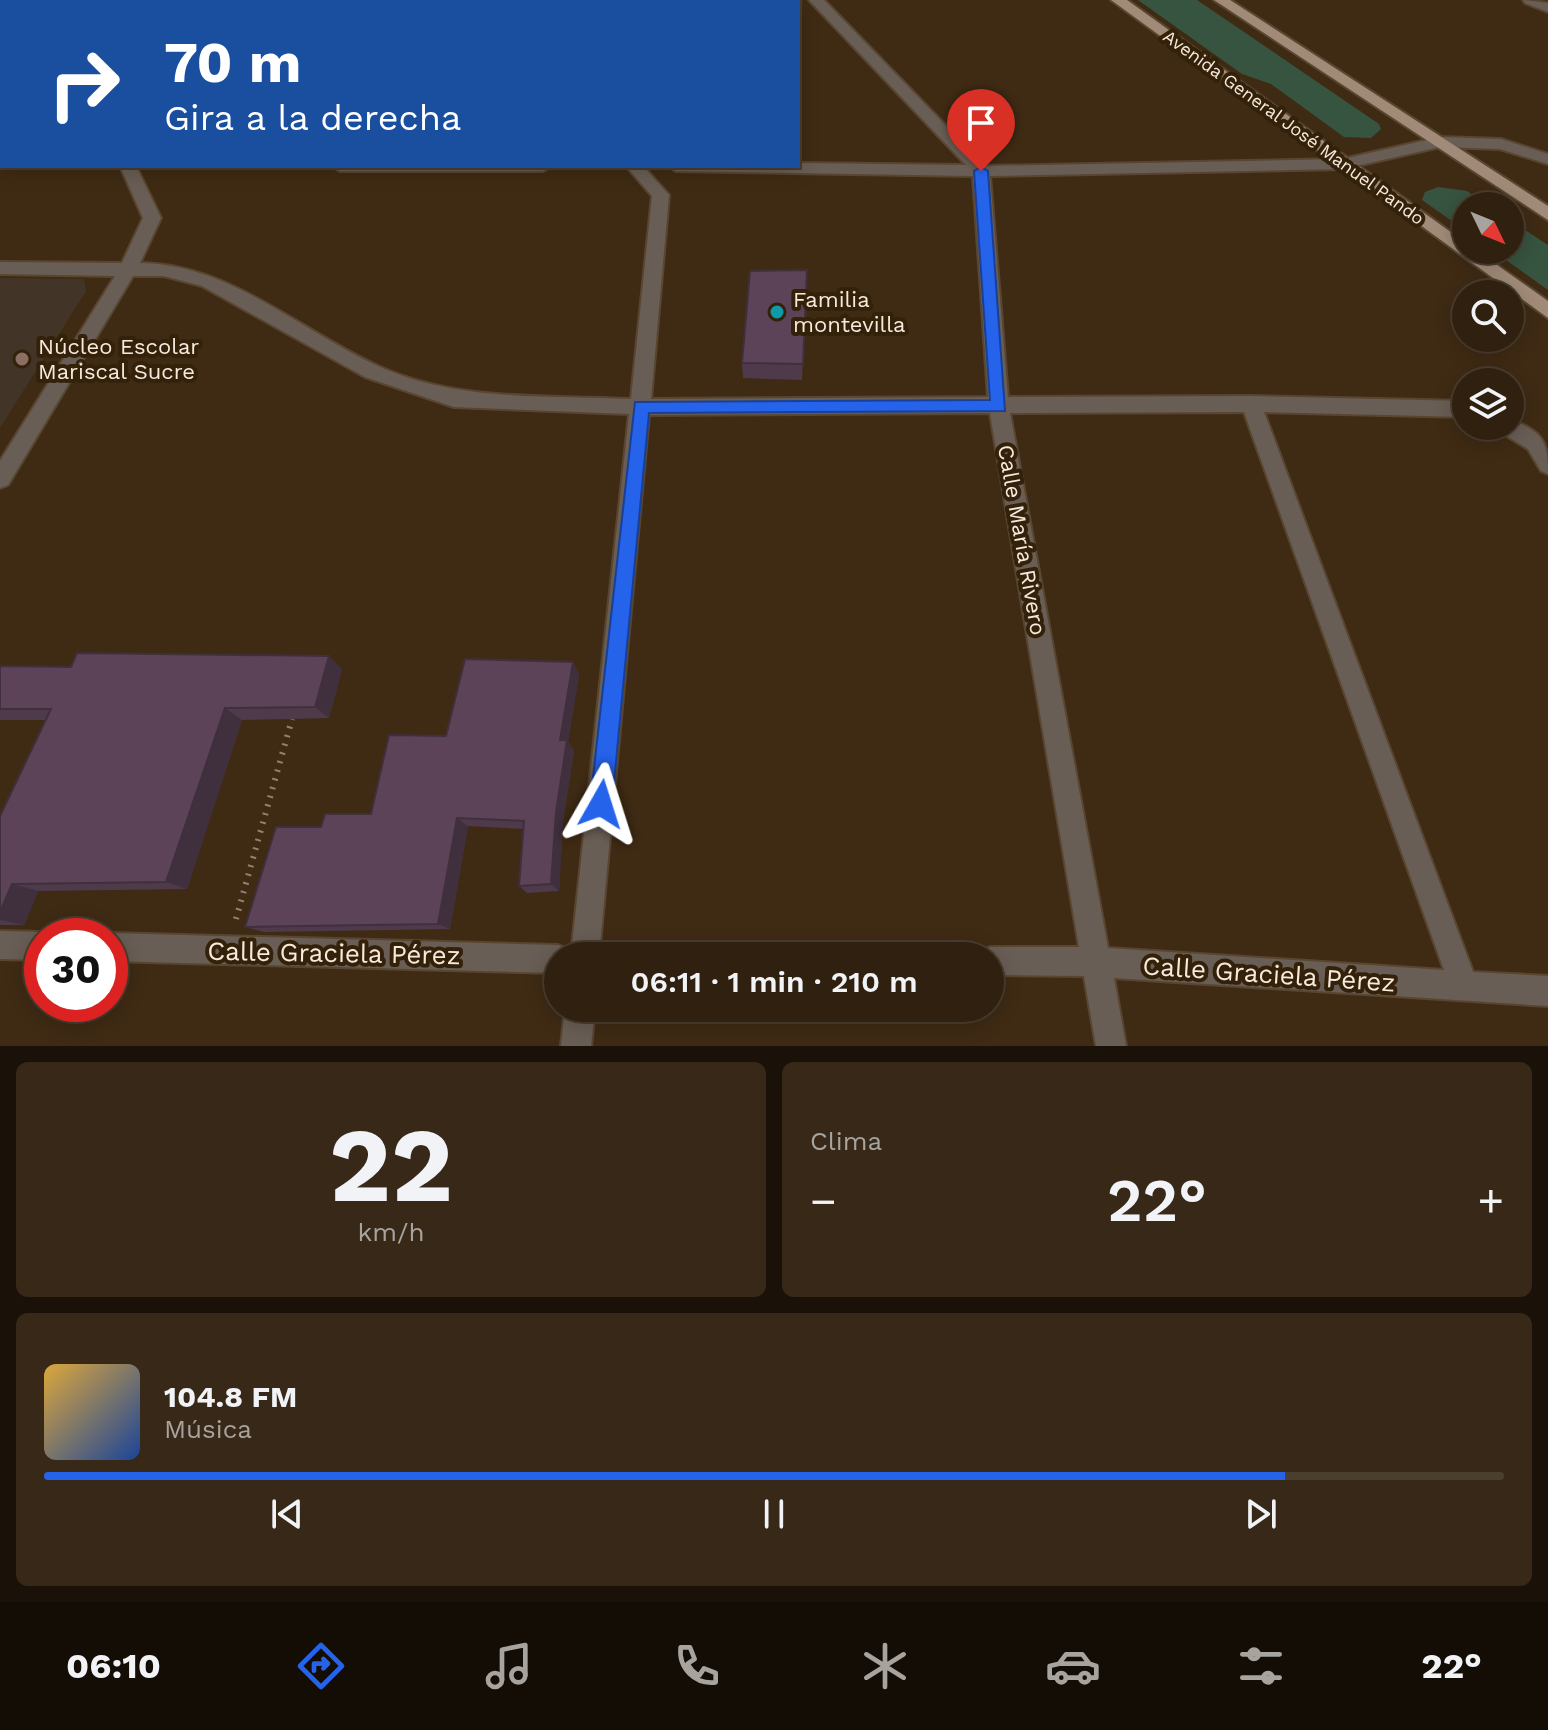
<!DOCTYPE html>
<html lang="es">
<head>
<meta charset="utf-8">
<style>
	body { margin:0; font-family:"Work Sans",sans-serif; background:#372818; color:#f1f3f6; height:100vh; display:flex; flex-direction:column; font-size:30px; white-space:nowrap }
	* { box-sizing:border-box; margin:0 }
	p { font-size:26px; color:#a7a39e }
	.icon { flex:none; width:44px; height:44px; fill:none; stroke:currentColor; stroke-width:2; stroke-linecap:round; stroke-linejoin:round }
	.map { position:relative; height:1046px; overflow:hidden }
	.drawer { display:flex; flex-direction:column; gap:16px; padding:16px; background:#1a1208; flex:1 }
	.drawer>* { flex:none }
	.hud { position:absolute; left:0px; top:0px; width:800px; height:168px; box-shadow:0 4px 20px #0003,0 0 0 2px #4a3e2f; background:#1a4fa0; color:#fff; overflow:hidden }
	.needle { width:52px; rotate:133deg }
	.buttons { position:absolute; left:1452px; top:192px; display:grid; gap:16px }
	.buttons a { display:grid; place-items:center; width:72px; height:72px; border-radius:50%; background:#2f200f; box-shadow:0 4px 20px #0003,0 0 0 2px #4a3e2f; font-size:40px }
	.speed { position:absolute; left:24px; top:918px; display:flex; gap:16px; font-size:40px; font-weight:700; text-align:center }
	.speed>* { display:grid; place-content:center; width:104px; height:104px; border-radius:50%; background:#2f200f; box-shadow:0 4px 20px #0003,0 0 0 2px #4a3e2f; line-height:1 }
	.speed .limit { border:12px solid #d22; background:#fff; color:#111 }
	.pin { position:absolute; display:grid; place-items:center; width:68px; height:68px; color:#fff; margin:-82px -34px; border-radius:50% 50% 50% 0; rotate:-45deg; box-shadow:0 0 8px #0007 }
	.pin .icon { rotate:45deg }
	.me { position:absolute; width:88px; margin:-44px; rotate:6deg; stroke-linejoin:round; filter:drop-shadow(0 0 6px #0008) }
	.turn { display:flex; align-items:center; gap:28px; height:168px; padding:0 32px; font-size:36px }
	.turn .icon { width:104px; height:104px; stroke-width:2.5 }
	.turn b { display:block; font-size:56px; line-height:68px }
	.big { font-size:60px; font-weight:600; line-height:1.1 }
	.drawer .widget { flex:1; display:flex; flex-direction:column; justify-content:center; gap:12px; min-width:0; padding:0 28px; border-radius:12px; background:#372818 }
	.drawer .dial { align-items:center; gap:0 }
	.dial b { font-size:104px; line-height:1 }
	.song { display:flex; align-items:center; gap:24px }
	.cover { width:96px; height:96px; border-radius:12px; background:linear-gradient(135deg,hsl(40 70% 55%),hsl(220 70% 35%)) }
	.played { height:8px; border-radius:4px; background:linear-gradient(90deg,#2563eb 85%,#4a3e2f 85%) }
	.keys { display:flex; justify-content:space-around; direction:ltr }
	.heat { display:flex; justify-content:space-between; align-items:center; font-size:44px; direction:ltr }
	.drawer .tiles { flex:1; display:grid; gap:16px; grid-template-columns:1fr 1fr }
	.widget:last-child { grid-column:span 2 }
	.trip { position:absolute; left:544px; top:942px; width:460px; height:80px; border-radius:40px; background:#2f200f; box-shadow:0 4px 20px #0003,0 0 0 2px #4a3e2f; font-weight:600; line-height:80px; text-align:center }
	.dock { display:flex; height:128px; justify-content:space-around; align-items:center; background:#130d06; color:#a7a39e }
	.dock .icon { width:56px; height:56px }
	.dock .current { color:#2563eb }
	.dock b { font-size:36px; color:#f1f3f6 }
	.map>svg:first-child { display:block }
	.education { fill:#433428 }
	.green { fill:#375440 }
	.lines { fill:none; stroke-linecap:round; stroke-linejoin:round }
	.minor-casing { stroke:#594630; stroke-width:4 }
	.primary-casing { stroke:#594630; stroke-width:4 }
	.path { stroke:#91816e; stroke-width:6; stroke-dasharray:2 7; stroke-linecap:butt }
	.minor { fill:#695e55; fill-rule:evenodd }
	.primary { fill:#a18b78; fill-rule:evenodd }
	.wall { fill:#4f3a4b }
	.shaded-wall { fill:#402f3d }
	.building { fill:#5c4357; stroke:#402f3d; stroke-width:2 }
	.route { fill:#2563eb; stroke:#184099; stroke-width:2 }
	.culture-dot { fill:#0f9aa8; stroke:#34210a; stroke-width:3 }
	.education-dot { fill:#8d6e63; stroke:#34210a; stroke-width:3 }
	.labels { text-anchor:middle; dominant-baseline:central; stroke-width:8; stroke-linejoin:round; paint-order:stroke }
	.far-street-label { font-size:18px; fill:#f7eadd; stroke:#34210a }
	.poi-label { font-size:22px; fill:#f7eadd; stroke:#34210a; text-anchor:start }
	.street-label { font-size:22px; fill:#f7eadd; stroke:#34210a }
	.near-street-label { font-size:26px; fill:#f7eadd; stroke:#34210a }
</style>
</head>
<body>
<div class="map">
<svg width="1548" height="1046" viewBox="0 0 1548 1046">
	<rect width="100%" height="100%" fill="#3f2b14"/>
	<polygon class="education" points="0,278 84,279 86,291 0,428"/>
	<g class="green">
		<polygon points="1138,0 1197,0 1379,124 1381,129 1371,138 1344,137 1271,84 1242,74"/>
		<polygon points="1438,187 1467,191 1489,206 1466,206 1466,231 1422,200 1425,192"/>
		<polygon points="1510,220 1548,245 1548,290 1492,250 1510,250"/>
	</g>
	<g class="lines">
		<defs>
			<g id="minor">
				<polygon points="27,0 42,0 43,2 28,2"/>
				<polygon points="223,0 237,0 238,2 224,2"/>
				<polygon points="272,0 293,0 271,2"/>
				<polygon points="515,0 529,0 530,2 516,2"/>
				<path d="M809 0H824L985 166 1343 159 1440 137 1501 139 1548 154V164L1500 149 1440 147 1343 169 990 176 1008 397 1251 396 1466 401V417L1264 412 1473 972 1548 976V1006L1114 978 1126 1046H1096L1084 976 990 975V956H978L980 951 990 947H1079L990 413 649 415 599 956H558V973L110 961V936H102L110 933 558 945 568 949 571 955 629 414 454 407 365 377 202 286 164 276H133L8 485 0 488V461L115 276 0 274V262L122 263 143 218 120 166H136L161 218 140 263C230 264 299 330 378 366 456 402 546 395 631 399L652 196 626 166H643L669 195 651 399 988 397 973 176 676 171 668 166H798V163L966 165ZM1244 412 1444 970 1108 948 1010 413Z"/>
				<polygon points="1523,0 1548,3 1548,12 1525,3"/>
				<polygon points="332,166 551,166 543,171 340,171"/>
				<path d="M1510 419C1542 432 1548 439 1548 474L1541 471 1528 449 1500 432 1497 426H1510Z"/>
				<polygon points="0,931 42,932 52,936 42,936 42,960 0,959"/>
				<polygon points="565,1008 595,1008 591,1046 561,1046"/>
			</g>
			<g id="primary">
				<polygon points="1111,0 1127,0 1466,243 1466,250 1476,250 1548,301 1548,318"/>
				<polygon points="1214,0 1230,0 1548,206 1548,220"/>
			</g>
		</defs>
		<use href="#minor" class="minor-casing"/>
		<use href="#primary" class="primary-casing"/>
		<polyline class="path" points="236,919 292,719"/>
		<use href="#minor" class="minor"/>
		<use href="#primary" class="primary"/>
	</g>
	<g class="wall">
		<polygon points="807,270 802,380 743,378 742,363"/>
		<polygon points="573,662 579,675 568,741 574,751 563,821 559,891 527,893 519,886 524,829 468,826 450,929 264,932 245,927 321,827 371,814 446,736"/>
		<polygon points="0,666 342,669 329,718 242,720 187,889 38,891 24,925 0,925 0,816 46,720 0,720"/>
	</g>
	<g class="shaded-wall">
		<polygon points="329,656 342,669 329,718 315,707"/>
		<polygon points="573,662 579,675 568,741 574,751 563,821 559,891 551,884 560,740"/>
		<polygon points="225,708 242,720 187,889 166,882"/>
		<polygon points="457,818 468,826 450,929 438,924"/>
		<polygon points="12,884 38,891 24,925 0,920 0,912"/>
	</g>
	<g class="building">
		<polygon points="807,270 803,364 742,363 750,271"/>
		<polygon points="77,653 329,656 315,707 225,708 166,882 12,884 0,912 0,816 51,709 0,709 0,666 71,667"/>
		<polygon points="465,659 573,662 560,740 567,740 556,812 551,884 519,886 524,821 457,818 438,924 245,927 276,827 321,827 325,814 371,814 389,735 446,736"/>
	</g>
	<polygon class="route" points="981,167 988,171 1005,411 649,413 612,804 609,811 601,814 593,811 590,804 635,402 990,400 974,171"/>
	<circle class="culture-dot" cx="777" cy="312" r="8"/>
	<circle class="education-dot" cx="22" cy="359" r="8"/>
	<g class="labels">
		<g class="far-street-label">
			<text transform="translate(1294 127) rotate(36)">Avenida General José Manuel Pando</text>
		</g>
		<g class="poi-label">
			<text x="793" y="299">Familia<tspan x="793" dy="25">montevilla</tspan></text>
			<text x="38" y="346">Núcleo Escolar<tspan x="38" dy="25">Mariscal Sucre</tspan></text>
		</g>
		<g class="street-label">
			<text transform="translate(1022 540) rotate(80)">Calle María Rivero</text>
		</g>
		<g class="near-street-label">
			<text transform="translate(334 953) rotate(1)">Calle Graciela Pérez</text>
			<text transform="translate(1269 974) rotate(4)">Calle Graciela Pérez</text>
		</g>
	</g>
</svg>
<div class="buttons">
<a><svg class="needle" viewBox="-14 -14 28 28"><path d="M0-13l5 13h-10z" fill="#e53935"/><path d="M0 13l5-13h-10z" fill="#a7a39e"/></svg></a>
<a><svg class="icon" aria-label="search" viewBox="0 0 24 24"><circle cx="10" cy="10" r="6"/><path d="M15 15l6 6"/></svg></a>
<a><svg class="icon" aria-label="layers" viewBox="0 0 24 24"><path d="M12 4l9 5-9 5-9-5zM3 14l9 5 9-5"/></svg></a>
</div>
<div class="speed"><div class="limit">30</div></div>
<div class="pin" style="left:981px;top:171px;background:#d93025"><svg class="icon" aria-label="arrive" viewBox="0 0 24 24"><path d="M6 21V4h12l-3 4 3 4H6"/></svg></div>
<svg class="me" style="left:601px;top:804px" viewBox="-20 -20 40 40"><path d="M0-17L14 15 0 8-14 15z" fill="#2563eb" stroke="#fff" stroke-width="4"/></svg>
<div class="trip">06:11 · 1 min · 210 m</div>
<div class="hud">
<div class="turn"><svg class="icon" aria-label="right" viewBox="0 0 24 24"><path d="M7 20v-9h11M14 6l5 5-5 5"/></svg><div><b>70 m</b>Gira a la derecha</div></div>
</div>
</div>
<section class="drawer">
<div class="tiles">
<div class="widget dial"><b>22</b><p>km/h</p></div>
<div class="widget"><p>Clima</p>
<div class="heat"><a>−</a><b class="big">22°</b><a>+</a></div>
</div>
<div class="widget">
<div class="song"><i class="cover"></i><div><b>104.8 FM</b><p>Música</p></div></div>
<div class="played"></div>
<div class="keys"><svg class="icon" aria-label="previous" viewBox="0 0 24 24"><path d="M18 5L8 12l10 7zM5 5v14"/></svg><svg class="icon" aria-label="pause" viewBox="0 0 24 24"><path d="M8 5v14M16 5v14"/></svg><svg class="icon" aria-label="next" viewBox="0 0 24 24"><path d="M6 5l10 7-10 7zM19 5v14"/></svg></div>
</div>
</div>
</section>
<nav class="dock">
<b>06:10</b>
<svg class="icon current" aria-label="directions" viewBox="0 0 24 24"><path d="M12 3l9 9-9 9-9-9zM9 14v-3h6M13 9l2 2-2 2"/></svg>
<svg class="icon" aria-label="music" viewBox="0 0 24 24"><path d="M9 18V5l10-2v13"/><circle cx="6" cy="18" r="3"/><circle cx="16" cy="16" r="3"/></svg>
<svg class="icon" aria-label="phone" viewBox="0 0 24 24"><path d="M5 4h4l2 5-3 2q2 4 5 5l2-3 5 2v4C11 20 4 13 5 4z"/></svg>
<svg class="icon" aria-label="climate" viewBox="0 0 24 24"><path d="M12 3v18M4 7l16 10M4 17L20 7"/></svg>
<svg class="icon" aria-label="car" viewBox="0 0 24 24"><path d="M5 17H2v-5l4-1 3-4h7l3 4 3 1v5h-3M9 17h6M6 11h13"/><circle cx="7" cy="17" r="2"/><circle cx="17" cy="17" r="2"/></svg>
<svg class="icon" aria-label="filters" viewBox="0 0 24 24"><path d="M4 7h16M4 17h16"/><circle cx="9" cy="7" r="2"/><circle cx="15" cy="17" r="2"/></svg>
<b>22°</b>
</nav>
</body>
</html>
